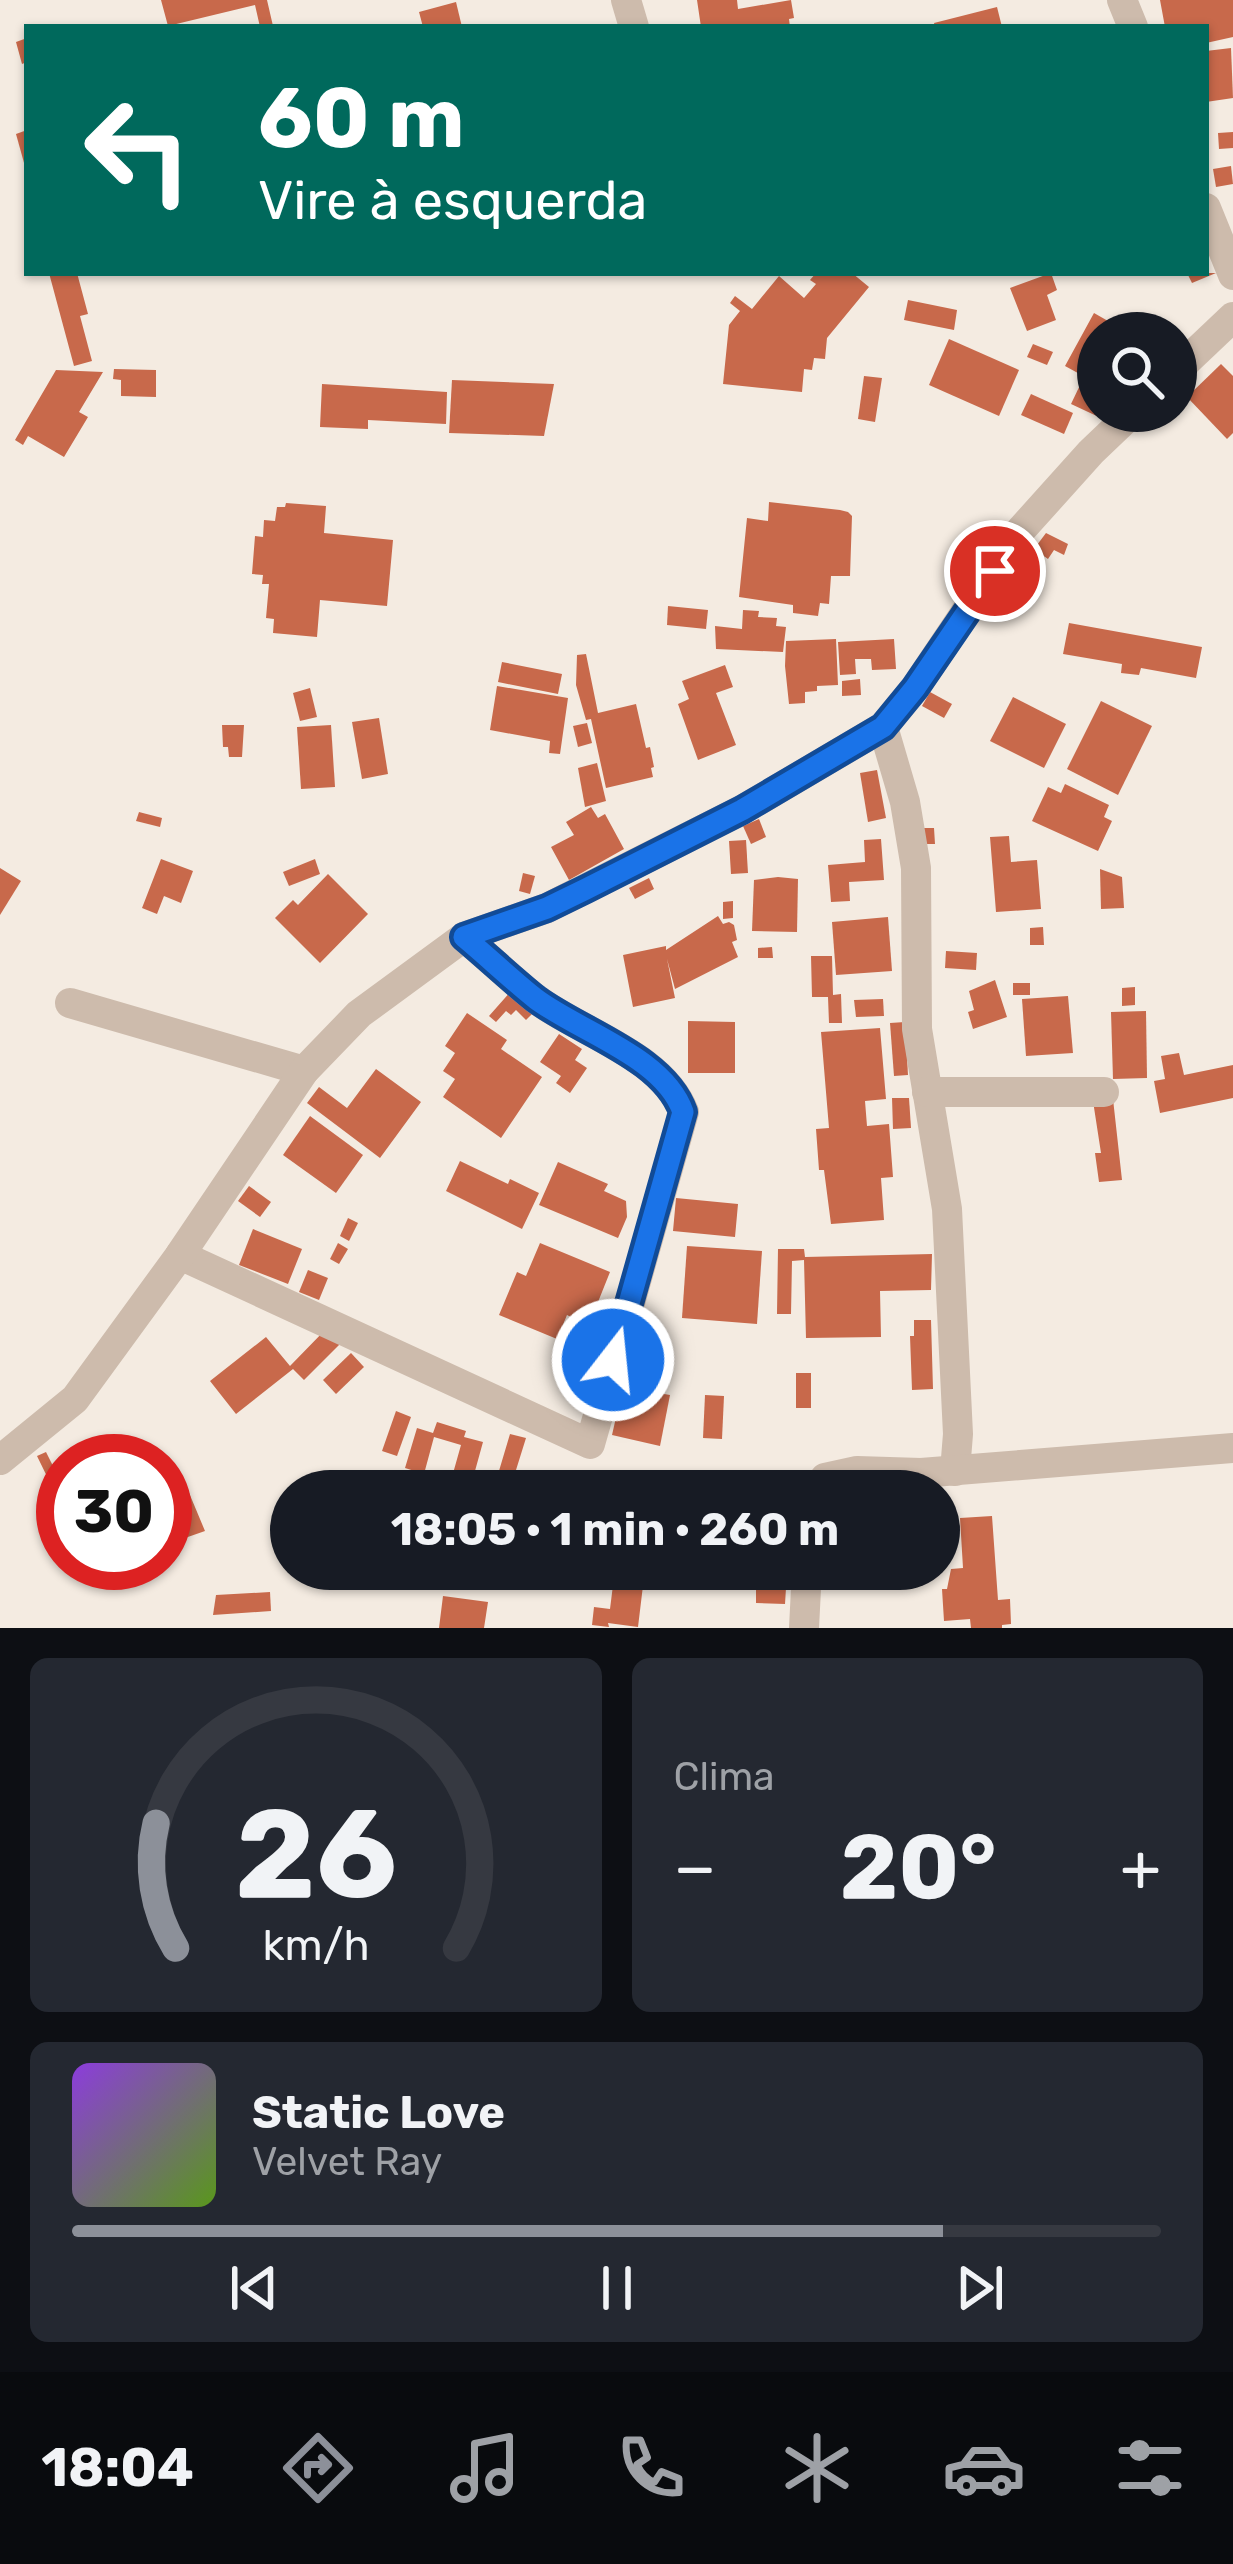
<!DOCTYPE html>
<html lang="pt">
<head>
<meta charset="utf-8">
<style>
	body { margin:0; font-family:Rubik,sans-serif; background:#242831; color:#f1f3f6; height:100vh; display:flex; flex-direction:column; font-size:45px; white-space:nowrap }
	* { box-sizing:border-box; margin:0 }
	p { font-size:39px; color:#9ea1a6 }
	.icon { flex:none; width:66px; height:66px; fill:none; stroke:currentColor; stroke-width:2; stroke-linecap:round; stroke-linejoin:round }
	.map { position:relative; height:1628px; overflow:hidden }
	.details { display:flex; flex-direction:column; gap:30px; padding:30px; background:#0d0f14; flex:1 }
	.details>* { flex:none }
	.banner { position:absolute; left:24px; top:24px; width:1185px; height:252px; border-radius:0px; box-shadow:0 3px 9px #0004; background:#00695c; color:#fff; overflow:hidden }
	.controls { position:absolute; left:1077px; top:312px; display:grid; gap:24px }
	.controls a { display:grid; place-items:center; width:120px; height:120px; border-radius:50%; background:#171b24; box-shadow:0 3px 9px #0004; font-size:60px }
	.speed { position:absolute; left:36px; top:1434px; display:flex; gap:24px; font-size:60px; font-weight:700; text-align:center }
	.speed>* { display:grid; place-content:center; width:156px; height:156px; border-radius:50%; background:#171b24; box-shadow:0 3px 9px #0004; line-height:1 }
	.speed .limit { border:18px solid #d22; background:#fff; color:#111 }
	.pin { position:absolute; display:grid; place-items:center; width:102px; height:102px; color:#fff; margin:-51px; border:6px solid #fff; border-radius:50%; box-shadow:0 3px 12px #0007 }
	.me { position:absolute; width:132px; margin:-66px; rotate:16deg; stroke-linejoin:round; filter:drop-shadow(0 0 9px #0008) }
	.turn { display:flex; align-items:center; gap:42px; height:252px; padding:0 36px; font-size:54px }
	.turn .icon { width:156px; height:156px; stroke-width:2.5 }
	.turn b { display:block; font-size:84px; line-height:102px }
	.big { font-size:90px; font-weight:700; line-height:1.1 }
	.details .widget { flex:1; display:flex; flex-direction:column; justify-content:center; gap:18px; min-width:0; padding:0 42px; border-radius:18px; background:#242831 }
	.details .dial { align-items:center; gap:0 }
	.dial svg { height:312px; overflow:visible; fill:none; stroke:#363941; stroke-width:7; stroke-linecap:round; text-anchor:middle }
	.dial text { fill:#f1f3f6; stroke:none }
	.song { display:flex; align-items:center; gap:36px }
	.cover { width:144px; height:144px; border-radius:18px; background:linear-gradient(135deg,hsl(270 70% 55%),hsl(90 70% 35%)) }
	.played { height:12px; border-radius:6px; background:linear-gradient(90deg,#8c9099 80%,#363941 80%) }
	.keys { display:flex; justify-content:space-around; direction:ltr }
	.heat { display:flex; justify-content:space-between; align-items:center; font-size:66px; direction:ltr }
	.details .tiles { flex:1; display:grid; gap:30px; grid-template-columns:1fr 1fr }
	.widget:last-child { grid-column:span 2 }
	.trip { position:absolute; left:270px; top:1470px; width:690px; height:120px; border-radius:60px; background:#171b24; box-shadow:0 3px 9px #0004; font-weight:700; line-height:120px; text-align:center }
	.dock { display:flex; height:192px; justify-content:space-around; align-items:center; background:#090b0e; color:#9ea1a6 }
	.dock .icon { width:84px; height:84px }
	.dock .selected { color:#8c9099 }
	.dock b { font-size:54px; color:#f1f3f6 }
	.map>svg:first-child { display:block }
	.building { fill:#c8694b }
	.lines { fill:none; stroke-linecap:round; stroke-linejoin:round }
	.minor { stroke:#cdbbac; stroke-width:30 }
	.route-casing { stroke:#114b97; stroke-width:30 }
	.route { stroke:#1a73e8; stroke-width:21 }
</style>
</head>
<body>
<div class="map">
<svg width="1233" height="1628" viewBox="0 0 1233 1628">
	<rect width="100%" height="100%" fill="#f4ebe1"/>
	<g class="building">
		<polygon points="161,0 267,0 273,26 260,27 255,5 168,26"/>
		<polygon points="697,0 737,0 738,9 791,0 794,18 789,19 790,27 701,27"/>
		<polygon points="1160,0 1233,0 1233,37 1206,43 1206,27 1165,27"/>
		<polygon points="456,2 462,27 423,27 419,12"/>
		<polygon points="997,7 1002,27 935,27 934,23"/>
		<polygon points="27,38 27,62 22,64 16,42"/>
		<polygon points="1231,48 1233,98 1206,102 1206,51"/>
		<polygon points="27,130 27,170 26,170 16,134"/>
		<polygon points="1233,132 1233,148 1219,149 1218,133"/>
		<polygon points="1231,166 1233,184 1216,187 1213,169"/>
		<polygon points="49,273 77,273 88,314 80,316 92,361 74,366"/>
		<polygon points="816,273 852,273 869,287 827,338 825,359 814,358 812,370 804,369 802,392 723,384 729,325 740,311 730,303 735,296 752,309 779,276 804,298 816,284 810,280"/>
		<polygon points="1051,273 1057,290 1047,295 1056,320 1027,331 1010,288"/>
		<polygon points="1187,273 1216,273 1192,283"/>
		<polygon points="908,300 957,310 954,330 904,320"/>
		<polygon points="1094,313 1129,333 1098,333 1098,384 1065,366"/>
		<polygon points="949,339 1019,370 999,416 929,385"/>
		<polygon points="1033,344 1053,352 1047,365 1027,357"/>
		<polygon points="1221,364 1233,376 1233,433 1227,439 1187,397"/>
		<polygon points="114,369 156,370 156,397 121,396 121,380 113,379"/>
		<polygon points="56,370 103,372 79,412 88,417 64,457 28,436 23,445 15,440"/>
		<polygon points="864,376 882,378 875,422 858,419"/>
		<polygon points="452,380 554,384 544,436 449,433"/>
		<polygon points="1082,381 1098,388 1098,411 1104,411 1101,418 1071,404"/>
		<polygon points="322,384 447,392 446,424 368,420 368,429 320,427"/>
		<polygon points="1031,394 1073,413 1064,434 1021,415"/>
		<polygon points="769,502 840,510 848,512 852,516 850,576 831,576 829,604 820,603 818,616 793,613 793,605 739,597 747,518 768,521"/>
		<polygon points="286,503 326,506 324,533 393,540 387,606 320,600 317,637 273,633 274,619 266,618 269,584 262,584 263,575 252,574 255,536 263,537 264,520 275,521 277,507 285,507"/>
		<polygon points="1046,533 1068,544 1064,555 1054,550 1048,559 1034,549"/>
		<polygon points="668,606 708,610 706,629 667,625"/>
		<polygon points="743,610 759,611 758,617 777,618 776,626 786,627 783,652 716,649 715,626 742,629"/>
		<polygon points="1069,623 1202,647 1196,678 1141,668 1139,675 1121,673 1122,664 1063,654"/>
		<polygon points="836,639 838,685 817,686 817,691 805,692 805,703 789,704 785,666 786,641"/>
		<polygon points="894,639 896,669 872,670 871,659 855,659 856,674 840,675 838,642"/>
		<polygon points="586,654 598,713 636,704 646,748 650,747 654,767 651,768 653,777 606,788 591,719 586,720 576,685 577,655"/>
		<polygon points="502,662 562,674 558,694 498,682"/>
		<polygon points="725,665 733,687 716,693 736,745 698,760 678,704 689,699 682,681"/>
		<polygon points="860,679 861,695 842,696 842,681"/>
		<polygon points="497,686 568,698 560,754 549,753 550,741 490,730"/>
		<polygon points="310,688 317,717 300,721 293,693"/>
		<polygon points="930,692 952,704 944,718 922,706"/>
		<polygon points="1013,697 1066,724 1044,768 990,741"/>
		<polygon points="1101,701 1152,726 1118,795 1067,769"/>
		<polygon points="379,718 388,774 362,779 352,722"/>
		<polygon points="587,723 592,743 578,747 573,726"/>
		<polygon points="222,725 244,725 242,757 229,757 228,747 223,747"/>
		<polygon points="331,725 335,787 301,789 297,727"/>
		<polygon points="597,763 606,801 585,807 578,768"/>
		<polygon points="877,770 886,818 868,822 860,773"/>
		<polygon points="1065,784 1109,805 1104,817 1112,821 1098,851 1032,821 1048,787 1061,793"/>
		<polygon points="591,807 598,818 605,814 624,849 569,880 551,847 574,835 566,822"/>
		<polygon points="139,812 162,818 160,827 136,821"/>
		<polygon points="759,819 766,837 751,844 743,826"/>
		<polygon points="918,828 934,828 935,844 918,844"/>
		<polygon points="1009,836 1011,862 1037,860 1041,909 996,912 990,837"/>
		<polygon points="881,839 884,880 849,882 850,901 831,902 828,865 865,862 864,840"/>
		<polygon points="746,840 748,873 731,874 729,841"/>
		<polygon points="161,859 193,871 181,903 164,896 157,914 142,908"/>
		<polygon points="315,859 320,874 289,886 283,872"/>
		<polygon points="0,868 21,881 0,915"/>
		<polygon points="1100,869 1122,877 1124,908 1101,909"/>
		<polygon points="523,873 535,876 530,894 519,891"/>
		<polygon points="328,874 368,914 320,963 275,918 293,900 298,905"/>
		<polygon points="778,877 798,879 797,932 752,931 754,880"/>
		<polygon points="649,878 654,889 635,899 629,888"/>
		<polygon points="733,901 733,918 723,919 723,902"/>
		<polygon points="718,916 723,924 729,922 734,925 737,940 732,942 738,957 675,989 667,959 675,998 633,1007 623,955 666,946 666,950"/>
		<polygon points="888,917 892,971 836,975 832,922"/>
		<polygon points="1043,927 1044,945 1030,945 1030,928"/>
		<polygon points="772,947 773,958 758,958 758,948"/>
		<polygon points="946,951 977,953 976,970 945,968"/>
		<polygon points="811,956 832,956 833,995 841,994 842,1023 829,1023 828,997 812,997"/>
		<polygon points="995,980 1007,1017 973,1029 968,1012 974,1010 969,991"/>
		<rect x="1013" y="983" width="17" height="12"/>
		<polygon points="1135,987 1135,1005 1122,1006 1122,988"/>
		<polygon points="511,991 534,1012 526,1020 516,1010 511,1015 506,1011 496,1022 489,1016"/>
		<polygon points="1068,996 1073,1053 1026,1056 1022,999"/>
		<polygon points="883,999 884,1016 856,1017 854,1000"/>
		<polygon points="1146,1011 1147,1078 1113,1079 1111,1012"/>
		<polygon points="467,1013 507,1040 501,1049 542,1077 501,1138 443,1097 455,1079 443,1071 455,1053 445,1046"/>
		<polygon points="688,1021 735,1022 735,1073 688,1073"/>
		<polygon points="905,1022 908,1075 894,1076 890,1023"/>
		<polygon points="880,1028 886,1099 865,1101 867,1126 889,1124 893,1177 881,1178 884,1220 831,1224 824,1170 819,1170 816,1129 829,1128 821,1032"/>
		<polygon points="559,1034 582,1049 575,1060 587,1068 570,1093 556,1083 561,1076 540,1062"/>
		<polygon points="1179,1053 1184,1075 1233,1065 1233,1098 1160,1113 1154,1081 1165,1079 1161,1056"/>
		<polygon points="376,1069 421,1102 380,1158 307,1103 319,1087 347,1108"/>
		<polygon points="892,1098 909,1098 911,1128 893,1129"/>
		<polygon points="1113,1099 1122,1180 1099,1182 1095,1153 1101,1153 1093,1101"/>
		<polygon points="310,1116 363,1155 336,1193 283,1155"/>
		<polygon points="460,1161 508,1184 510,1179 539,1193 522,1229 446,1191"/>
		<polygon points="558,1162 608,1184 604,1191 626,1201 627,1217 618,1238 539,1205"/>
		<polygon points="249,1186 271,1202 260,1217 238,1201"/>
		<polygon points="676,1198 738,1204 735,1237 673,1231"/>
		<polygon points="348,1218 358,1223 349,1241 340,1236"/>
		<polygon points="253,1229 302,1249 288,1284 239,1265"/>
		<polygon points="338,1243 348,1249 339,1264 330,1259"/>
		<polygon points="540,1243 610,1272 594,1312 582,1308 577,1320 567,1315 557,1339 499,1315 517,1272 526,1276"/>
		<polygon points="687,1246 762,1251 757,1324 682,1318"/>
		<polygon points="778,1249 804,1249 805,1257 932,1254 931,1290 880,1291 881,1337 806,1338 804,1260 792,1261 791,1314 777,1314"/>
		<polygon points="308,1270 328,1278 319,1300 299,1292"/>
		<polygon points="601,1307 619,1313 610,1346 591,1340"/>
		<polygon points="914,1320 931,1320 933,1389 912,1390 910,1336 914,1336"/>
		<polygon points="327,1328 341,1343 304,1380 293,1369 236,1414 210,1381 266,1337 290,1366"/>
		<polygon points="351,1353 364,1367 336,1394 323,1380"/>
		<rect x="796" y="1373" width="15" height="35"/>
		<polygon points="623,1387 670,1395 660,1446 612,1435"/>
		<polygon points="705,1395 724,1396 722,1439 703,1438"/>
		<polygon points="396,1411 411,1417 397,1456 382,1451"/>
		<polygon points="437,1422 466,1431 464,1437 483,1442 470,1489 450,1484 461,1445 434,1437 424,1474 405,1468 417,1428 433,1433"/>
		<polygon points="510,1434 526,1438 516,1470 561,1481 559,1491 493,1491"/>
		<polygon points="111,1446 119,1461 90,1461 89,1458"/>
		<polygon points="46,1452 63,1486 63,1516 58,1519 52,1507 60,1503 37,1456"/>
		<polygon points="574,1472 586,1475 583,1491 570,1491"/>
		<polygon points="745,1472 788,1475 787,1491 744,1489"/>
		<polygon points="187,1488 205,1531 165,1545 165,1527 182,1521 170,1495"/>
		<polygon points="992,1516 998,1600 1010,1599 1011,1624 1002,1625 1002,1628 971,1628 970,1619 944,1621 942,1589 947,1589 951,1569 963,1568 960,1518"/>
		<polygon points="939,1538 949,1540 946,1562 939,1561"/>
		<polygon points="70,1563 100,1563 74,1574"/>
		<polygon points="510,1569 531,1569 526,1584 507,1577"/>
		<polygon points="615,1569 645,1569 638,1627 608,1623 609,1627 592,1625 594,1607 610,1609"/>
		<polygon points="756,1587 786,1588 785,1604 756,1603"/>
		<polygon points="270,1592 271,1611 213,1615 216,1595"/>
		<polygon points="443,1596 488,1602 484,1628 439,1628"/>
	</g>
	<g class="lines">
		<g class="minor">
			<polyline points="626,0 634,27"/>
			<polyline points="1122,0 1133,27"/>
			<polyline points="1206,208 1233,275"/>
			<polyline points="1176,371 1233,317"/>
			<polyline points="883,727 905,802 916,868 917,1029 947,1209 958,1434 955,1471"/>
			<polyline points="70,1003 304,1071"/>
			<polyline points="927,1092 1104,1092"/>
			<path d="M180 1255 590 1444 684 1112C662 1055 581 1033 536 999 511 979 488 957 464 937"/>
			<polyline points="0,1460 75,1399 180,1255 304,1071 359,1014 464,937 547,908 742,810 883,727 915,688 1020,531 1091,452 1134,411"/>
			<polyline points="815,1491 825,1478 857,1471 921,1473 1233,1448"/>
			<polyline points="804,1628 807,1569"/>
		</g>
	</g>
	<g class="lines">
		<defs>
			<path id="route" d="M613 1360 683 1112C664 1057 580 1032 536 999 511 979 488 957 464 937L547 908 586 889 742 810 883 727 915 688 995 571"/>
		</defs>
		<use href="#route" class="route-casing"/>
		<use href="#route" class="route"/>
	</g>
</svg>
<div class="controls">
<a><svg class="icon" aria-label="search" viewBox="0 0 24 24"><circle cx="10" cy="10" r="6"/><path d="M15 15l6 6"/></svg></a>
</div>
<div class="speed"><div class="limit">30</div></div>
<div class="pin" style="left:995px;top:571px;background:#d93025"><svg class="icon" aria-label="arrive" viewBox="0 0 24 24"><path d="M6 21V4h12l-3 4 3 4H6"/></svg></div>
<svg class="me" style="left:613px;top:1360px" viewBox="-20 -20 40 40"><circle r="17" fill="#1a73e8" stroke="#fff" stroke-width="3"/><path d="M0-11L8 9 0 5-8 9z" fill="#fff"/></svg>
<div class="trip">18:05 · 1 min · 260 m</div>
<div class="banner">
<div class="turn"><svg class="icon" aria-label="left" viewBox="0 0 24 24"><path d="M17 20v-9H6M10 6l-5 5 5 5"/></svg><div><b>60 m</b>Vire à esquerda</div></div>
</div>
</div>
<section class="details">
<div class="tiles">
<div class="widget dial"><svg viewBox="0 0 100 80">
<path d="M14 69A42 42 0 1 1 86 69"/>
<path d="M14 69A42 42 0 0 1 9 37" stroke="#8c9099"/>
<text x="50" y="56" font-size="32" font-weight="700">26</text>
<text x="50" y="72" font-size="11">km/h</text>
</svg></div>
<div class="widget"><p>Clima</p>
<div class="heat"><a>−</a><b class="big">20°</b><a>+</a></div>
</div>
<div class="widget">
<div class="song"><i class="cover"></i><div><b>Static Love</b><p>Velvet Ray</p></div></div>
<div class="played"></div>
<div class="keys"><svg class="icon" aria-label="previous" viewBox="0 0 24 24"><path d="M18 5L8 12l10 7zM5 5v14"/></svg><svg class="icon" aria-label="pause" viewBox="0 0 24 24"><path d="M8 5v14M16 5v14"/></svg><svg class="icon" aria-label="next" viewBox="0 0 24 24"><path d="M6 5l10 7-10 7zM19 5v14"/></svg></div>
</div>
</div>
</section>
<nav class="dock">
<b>18:04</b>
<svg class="icon selected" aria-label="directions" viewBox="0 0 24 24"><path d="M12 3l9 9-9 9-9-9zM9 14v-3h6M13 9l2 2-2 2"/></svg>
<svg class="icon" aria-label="music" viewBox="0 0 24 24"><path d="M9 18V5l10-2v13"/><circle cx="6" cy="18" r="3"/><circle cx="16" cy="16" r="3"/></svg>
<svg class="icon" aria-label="phone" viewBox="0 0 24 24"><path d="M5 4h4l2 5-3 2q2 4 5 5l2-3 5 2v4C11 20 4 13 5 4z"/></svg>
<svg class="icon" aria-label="climate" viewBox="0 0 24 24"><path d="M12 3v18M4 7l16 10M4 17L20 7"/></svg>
<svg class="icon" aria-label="car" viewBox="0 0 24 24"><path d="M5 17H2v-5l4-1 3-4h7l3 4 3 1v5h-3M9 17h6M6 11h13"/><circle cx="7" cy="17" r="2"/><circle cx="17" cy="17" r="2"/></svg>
<svg class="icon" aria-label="filters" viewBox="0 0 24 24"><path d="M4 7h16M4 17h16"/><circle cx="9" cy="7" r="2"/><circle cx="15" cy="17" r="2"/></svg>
</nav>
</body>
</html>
